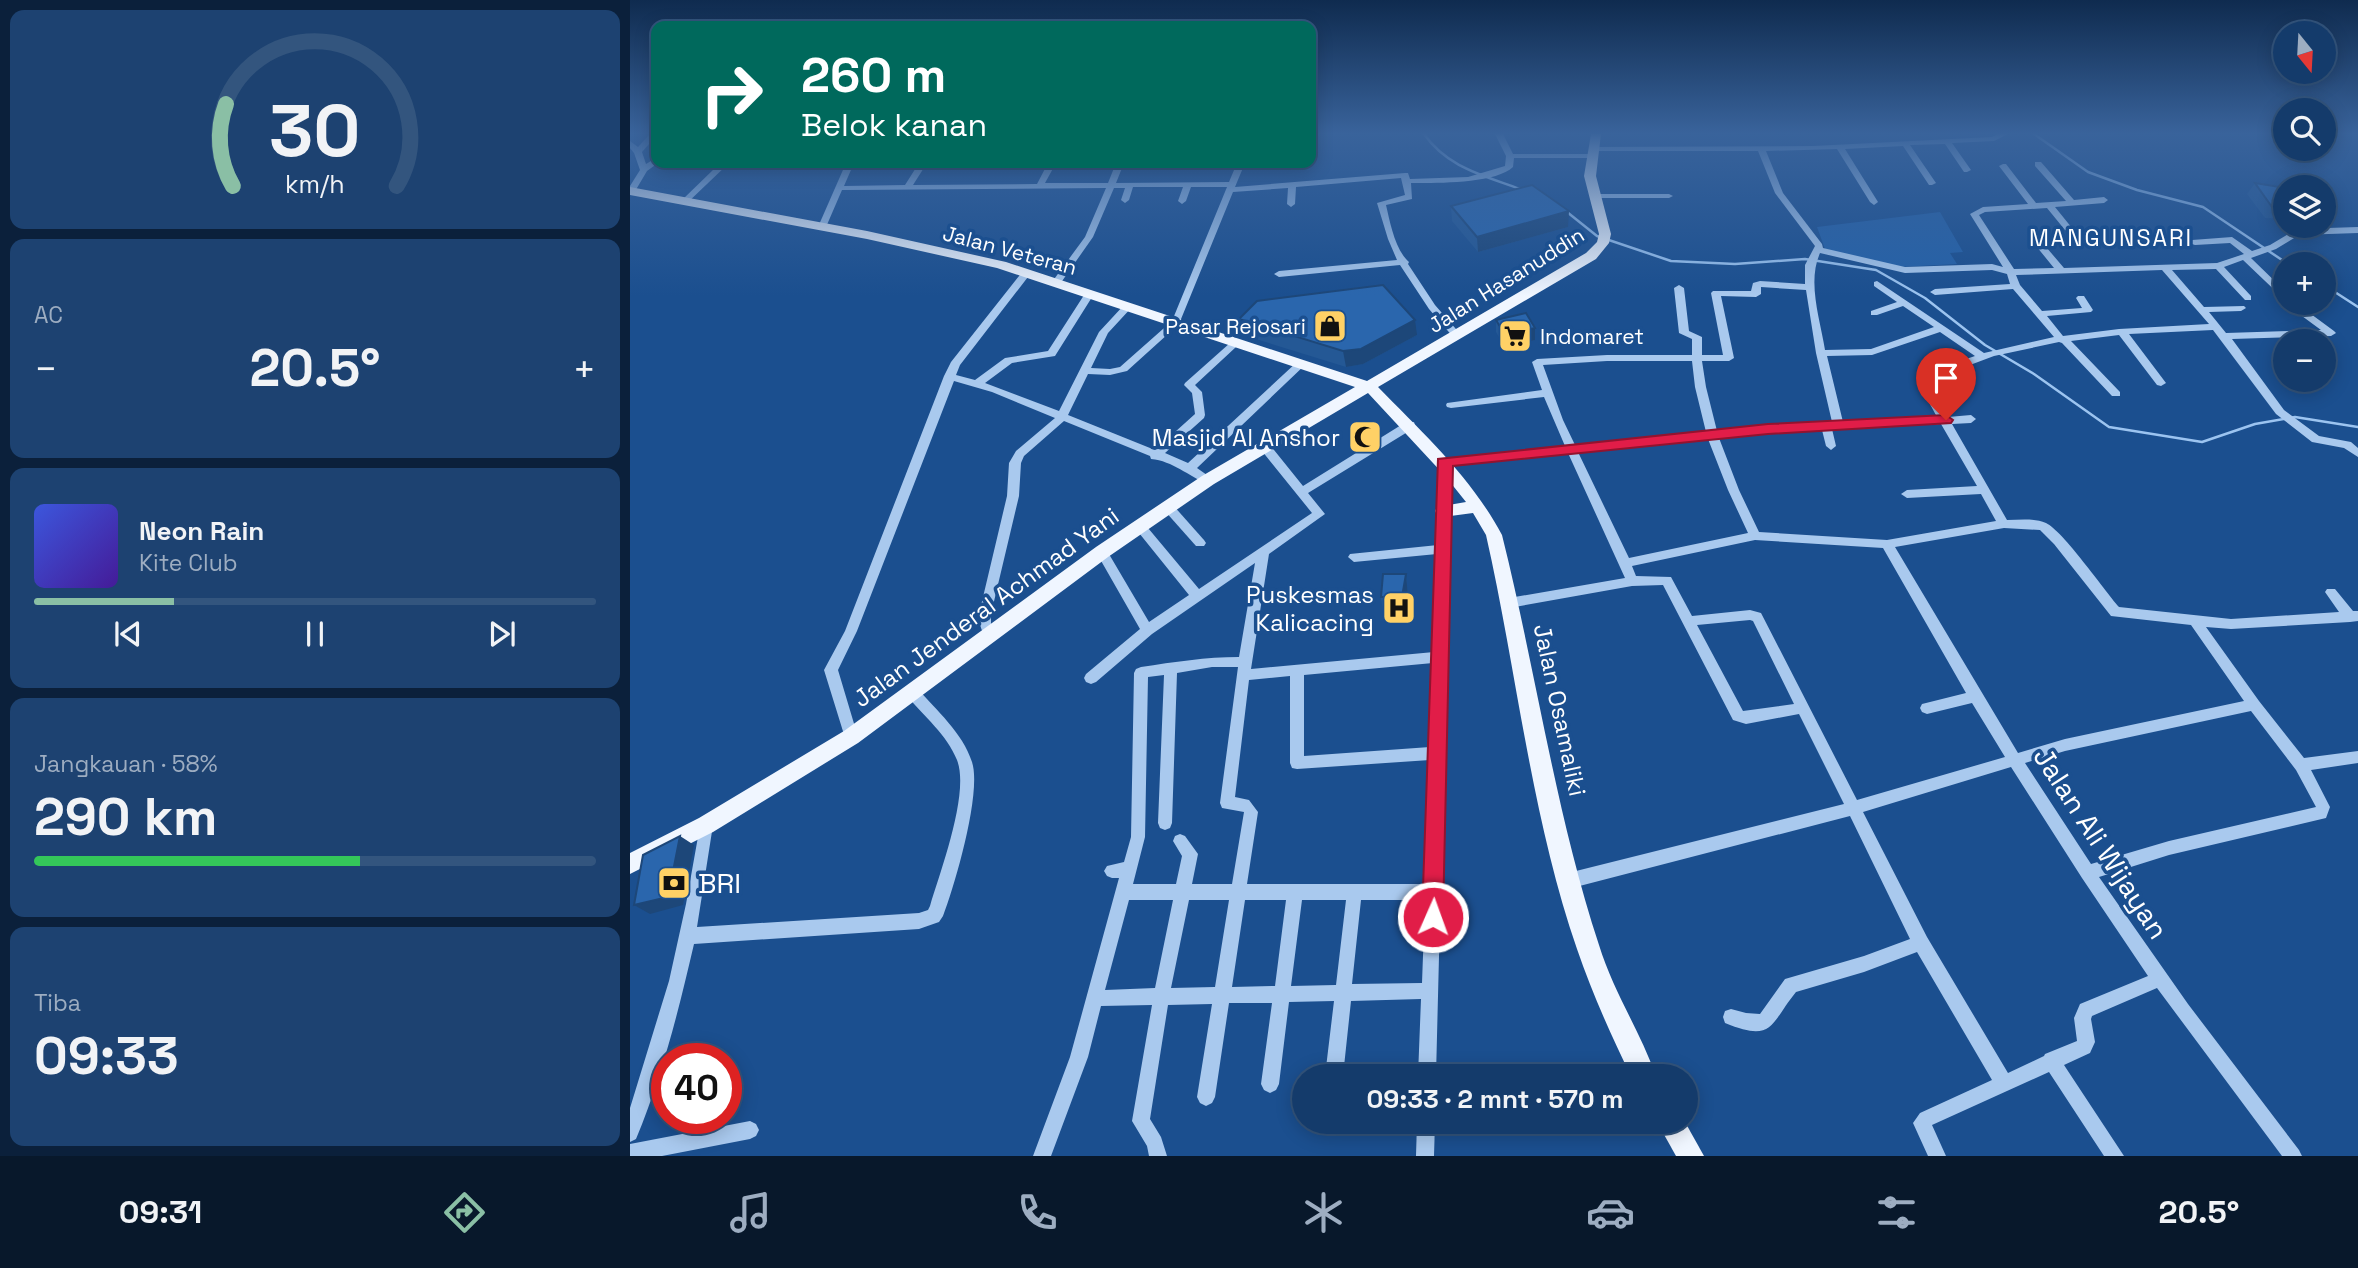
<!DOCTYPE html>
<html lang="id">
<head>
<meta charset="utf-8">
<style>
	body { margin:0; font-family:"Space Grotesk",sans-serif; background:#1d4271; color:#f1f3f6; height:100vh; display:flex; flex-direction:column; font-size:26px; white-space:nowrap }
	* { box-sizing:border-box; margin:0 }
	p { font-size:23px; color:#9dadc1 }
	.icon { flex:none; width:38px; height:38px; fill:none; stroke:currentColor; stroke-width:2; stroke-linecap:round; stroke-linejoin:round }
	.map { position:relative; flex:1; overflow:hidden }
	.panel { display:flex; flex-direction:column; gap:10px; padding:10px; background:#0b203b; width:630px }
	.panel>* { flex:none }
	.hud { position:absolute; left:21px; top:21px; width:665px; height:147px; border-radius:14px; box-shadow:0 4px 18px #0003,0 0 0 2px #33557e; background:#00695c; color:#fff; overflow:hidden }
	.needle { width:46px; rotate:162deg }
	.fabs { position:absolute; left:1643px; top:21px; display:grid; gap:14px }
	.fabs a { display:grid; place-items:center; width:63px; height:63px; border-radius:50%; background:#143b6b; box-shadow:0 4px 18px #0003,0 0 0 2px #33557e; font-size:35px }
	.speed { position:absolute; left:21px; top:1043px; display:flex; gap:14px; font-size:35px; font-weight:700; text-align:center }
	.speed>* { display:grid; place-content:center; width:91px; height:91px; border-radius:50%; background:#143b6b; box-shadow:0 4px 18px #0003,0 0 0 2px #33557e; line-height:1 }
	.speed .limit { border:10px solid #d22; background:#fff; color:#111 }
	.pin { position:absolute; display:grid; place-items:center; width:60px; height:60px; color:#fff; margin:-72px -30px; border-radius:50% 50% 50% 0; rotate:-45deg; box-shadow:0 0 7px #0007 }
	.pin .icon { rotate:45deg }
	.me { position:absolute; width:77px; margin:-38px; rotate:2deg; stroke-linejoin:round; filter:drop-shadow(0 0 5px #0008) }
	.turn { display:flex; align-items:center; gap:24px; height:147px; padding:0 35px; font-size:32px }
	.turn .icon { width:91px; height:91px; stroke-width:2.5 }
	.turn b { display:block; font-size:49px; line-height:60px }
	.big { font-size:52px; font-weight:800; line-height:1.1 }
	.panel .widget { flex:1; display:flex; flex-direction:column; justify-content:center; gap:10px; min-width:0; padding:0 24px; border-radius:14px; background:#1d4271 }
	.panel .dial { align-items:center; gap:0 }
	.dial svg { height:182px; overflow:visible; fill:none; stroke:#33557e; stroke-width:7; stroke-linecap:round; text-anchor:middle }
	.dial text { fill:#f1f3f6; stroke:none }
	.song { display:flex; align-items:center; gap:21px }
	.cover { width:84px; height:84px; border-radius:10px; background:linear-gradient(135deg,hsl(230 70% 55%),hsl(260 70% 35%)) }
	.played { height:7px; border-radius:4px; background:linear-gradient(90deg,#8abfa5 25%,#33557e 25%) }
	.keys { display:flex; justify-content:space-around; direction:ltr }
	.heat { display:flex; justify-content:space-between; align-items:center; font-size:38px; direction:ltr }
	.charge { height:10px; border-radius:5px; background:linear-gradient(90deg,#34c759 58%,#33557e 0) }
	.trip { position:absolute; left:662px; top:1064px; width:406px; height:70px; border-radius:35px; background:#143b6b; box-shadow:0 4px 18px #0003,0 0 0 2px #33557e; font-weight:800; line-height:70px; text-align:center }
	.tabs { display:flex; height:112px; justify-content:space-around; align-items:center; background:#08182b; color:#9dadc1 }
	.tabs .icon { width:49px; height:49px }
	.tabs .current { color:#8abfa5 }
	.tabs b { font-size:32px; color:#f1f3f6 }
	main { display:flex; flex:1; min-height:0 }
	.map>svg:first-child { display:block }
	.green { fill:#2461a8 }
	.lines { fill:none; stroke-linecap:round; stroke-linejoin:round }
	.stream { stroke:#9cc4f0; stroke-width:2.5 }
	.minor { fill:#a9c9ee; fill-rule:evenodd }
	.major { fill:#f0f6ff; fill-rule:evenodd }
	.wall { fill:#245895 }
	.shaded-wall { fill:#1d4779 }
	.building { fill:#2a66ad; stroke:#1d4779; stroke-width:2 }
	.route { fill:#e11d48; stroke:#92132f; stroke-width:2 }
	.labels { text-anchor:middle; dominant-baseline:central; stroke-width:7; stroke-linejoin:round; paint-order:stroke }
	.far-street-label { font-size:21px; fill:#fff; stroke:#1b4f8f }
	.far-poi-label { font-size:21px; fill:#fff; stroke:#1b4f8f; text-anchor:end }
	.far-quarter-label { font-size:23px; letter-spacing:2px; fill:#fff; stroke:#1b4f8f }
	.poi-label { font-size:24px; fill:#fff; stroke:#1b4f8f; text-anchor:end }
	.street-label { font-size:24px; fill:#fff; stroke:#1b4f8f }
	.near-street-label { font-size:28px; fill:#fff; stroke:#1b4f8f }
	.near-poi-label { font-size:28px; fill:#fff; stroke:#1b4f8f; text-anchor:start }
</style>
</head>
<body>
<main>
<section class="panel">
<div class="widget dial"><svg viewBox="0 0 100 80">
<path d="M14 69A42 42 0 1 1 86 69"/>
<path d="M14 69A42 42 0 0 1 11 33" stroke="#8abfa5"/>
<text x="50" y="56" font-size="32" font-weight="700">30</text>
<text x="50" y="72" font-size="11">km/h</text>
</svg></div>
<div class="widget"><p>AC</p>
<div class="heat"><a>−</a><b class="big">20.5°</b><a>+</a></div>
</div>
<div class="widget">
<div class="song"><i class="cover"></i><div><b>Neon Rain</b><p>Kite Club</p></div></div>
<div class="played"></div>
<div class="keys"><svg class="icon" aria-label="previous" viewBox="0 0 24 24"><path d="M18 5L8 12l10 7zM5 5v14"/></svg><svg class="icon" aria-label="pause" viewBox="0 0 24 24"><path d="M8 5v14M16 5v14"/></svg><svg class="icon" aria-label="next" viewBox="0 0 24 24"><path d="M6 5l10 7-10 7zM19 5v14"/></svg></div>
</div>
<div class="widget"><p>Jangkauan · 58%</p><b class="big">290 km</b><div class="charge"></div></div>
<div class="widget"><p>Tiba</p><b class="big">09:33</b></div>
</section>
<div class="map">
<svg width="1728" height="1156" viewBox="0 0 1728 1156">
	<rect width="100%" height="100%" fill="#1b4f8f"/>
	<polygon class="green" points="1310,212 1333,252 1320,253 1327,264 1270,267 1195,249 1187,227"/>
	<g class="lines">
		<g class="stream">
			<path d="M794 134C818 168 853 175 890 189"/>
			<polyline points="1404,134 1458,172 1507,190 1573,207 1658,264"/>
			<polyline points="937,212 967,236 1041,261 1105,264 1175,259 1246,270 1295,298 1355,345 1404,374 1479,427 1572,442 1625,424 1665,417 1728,427"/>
			<polyline points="1694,285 1728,307"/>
		</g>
		<g class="minor">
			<polygon points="20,134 26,134 26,136 12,152 16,164 26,158 28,163 17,171 4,193 0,193 0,186 10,170 4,153 0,148 0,141 8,147"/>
			<path d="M865 134H873L883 154H962L966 156 962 158H884L883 167C865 184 805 183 781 183L782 199 756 205C760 222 765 250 779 262L778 264 805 305 832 336 827 339 824 338 799 309 770 265 649 277 644 274 649 271 767 260 758 239 747 203 775 195 771 178 666 187 665 204 661 207 657 204 658 188 603 192 549 324 497 371 480 375 458 374 438 415 525 450 565 414 562 393 554 385 555 383 600 343H606V347L565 385 572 392 575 415 574 418 535 453 558 463 667 362H675L676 364 567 468 584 480 582 483 578 484C558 476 543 461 521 459L520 456 434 421 394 456 391 463 389 496 361 614V624L367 633 366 637C352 641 349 624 349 614L377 496 379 463 386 451 425 418 362 392 324 381 227 631 208 670 228 737 226 741 221 743 216 741 194 670 215 631 314 376 321 362 393 271 396 270 401 273 330 365 326 375 345 380 375 358 418 351 456 292H462L464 294 425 356 382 363 355 383 429 411 469 332 494 305H500L502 307 478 333 461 368 480 369 490 367 542 321 597 187H561L556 201 552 204 548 201 553 187H503L499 200 495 203 491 200 495 188H484L463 237 430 284 427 285 422 282 455 237 476 188 212 190 196 227 189 229 188 227 216 163H224L214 186 275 185 289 163H297L283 185 407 184 418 163H426L415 183H478L486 163H494L486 183 599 182 607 163H615L605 187 775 173H778L780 179 838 177 875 166 876 156Z"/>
			<path d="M1368 134H1378L1364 141 1322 143 1341 170 1337 172H1334L1315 144 1280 145 1306 183 1302 185H1299L1273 146 1215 149 1248 202 1244 205 1240 202 1207 149 1136 151 1153 193 1192 244 1193 248 1275 267 1362 264 1373 267 1340 214 1353 207 1398 204 1369 166 1373 164H1376L1406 203 1436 201 1405 166V162H1411L1444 200 1474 197 1478 200 1474 203 1425 207 1442 228 1438 231 1435 230 1417 208 1355 212 1349 215 1384 269 1424 268 1398 236 1402 233 1405 234 1434 268 1587 263 1614 254 1600 243 1565 245 1562 244V240L1602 237 1622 251 1640 245 1667 229 1728 227V233L1669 235 1646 249 1621 258 1656 292V301L1613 260 1594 267 1621 296V300H1615L1586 269 1542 270 1574 307 1614 306 1616 308 1611 311 1579 312 1596 333 1691 330 1657 305 1655 303H1666L1704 331 1706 333 1701 336 1602 339 1654 410 1689 436 1721 442 1728 448V457L1714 448 1682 442 1646 414 1583 330 1499 334 1536 383 1531 386 1527 385 1489 335 1441 341 1490 392V396H1482L1432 343 1429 342 1364 356 1300 380V386L1318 417 1341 415 1346 419 1341 423 1322 424 1377 520C1390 520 1404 518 1416 523 1433 531 1474 590 1489 607L1601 619 1709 612 1695 592 1697 589H1705L1723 611H1728V621L1720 622 1601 629 1576 627 1629 701 1674 758 1728 751V763L1681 770 1700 807 1696 818 1539 855 1469 877 1558 1004 1669 1150 1672 1156H1652L1527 988 1462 1016 1461 1019 1465 1042 1460 1053 1434 1065 1494 1156H1474L1419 1072 1302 1125 1316 1156H1298L1283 1123 1290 1113 1362 1080 1287 952 1234 972 1166 992C1140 1024 1144 1043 1095 1023L1093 1017 1095 1011 1101 1009 1116 1013 1130 1014 1155 979 1234 956 1280 939 1220 816 938 889 933 886 930 881 933 876 938 873 1214 804 1169 714 1116 724 1103 720 1033 585 1002 586 879 608 875 607 873 603 875 599 879 598 995 578 938 453 821 465 817 653 819 657 816 661 814 749 816 753 814 757 806 1076H788L791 999 721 1001 713 1076H695L704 1001 659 1002 649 1084 646 1090 640 1093 634 1090 631 1084 642 1003H599L585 1097 582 1103 576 1106 570 1103 567 1097 582 1004 538 1005 520 1119 531 1137 537 1156H519L517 1146 502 1121 522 1005 471 1006 458 1057 421 1156H403L440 1057 489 878H482L477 876 474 871 477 866 494 862 501 837 504 673 506 669 511 667C544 662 576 657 609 657L625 563 522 634 466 682 461 684 456 682 454 678 456 674 510 629 466 552 468 549H476L519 622 559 595 505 528 503 525 505 522H513L569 589 682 513 632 451 631 448 632 445H640L673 486 776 422H784L785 425 784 428 678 493 695 514 639 554 621 669 804 652 807 554 724 562 718 557 720 554 808 545 811 465 807 462 809 459 935 446 914 397 821 408 817 407 816 405 817 403 912 390 902 362 907 359 977 355H1062V339L1049 333 1044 288 1049 285 1054 288 1059 331 1072 337V355H1093L1081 293 1083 291H1121L1123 283 1130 281 1175 284V265L1185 246 1145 193 1128 151H963L959 149 960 147 1183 146 1362 137ZM1190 253 1275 273 1362 270 1377 274 1380 284 1305 289 1300 292 1305 295 1383 289 1424 337 1354 353 1247 281 1244 282V286L1267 302 1241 311V315H1247L1273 306 1304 327 1241 349 1195 350C1190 319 1177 282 1190 253ZM1532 270 1579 324 1489 329 1433 336 1417 316 1461 312 1463 310 1454 296H1448L1446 298 1452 308 1412 311 1390 285 1386 275ZM1131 287 1176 290 1186 353 1202 422 1087 431 1076 387 1072 361H1099L1104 358 1091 296 1126 297 1131 294ZM1310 332 1345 356 1304 370 1290 379V386L1307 417 1213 422 1197 356 1242 355ZM977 361H1062L1065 387 1076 432 945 445 933 420 913 365ZM1311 424 1347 486 1277 490 1271 494 1277 498 1351 494 1366 521 1257 540 1129 532 1109 490 1089 438 1192 430 1196 446 1201 450 1206 446 1202 429ZM1078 439 1098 490 1118 533 999 558 948 452ZM1374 528 1410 530 1424 544 1481 616 1561 625 1614 701 1435 739 1388 753 1265 547ZM1125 540 1253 548 1336 693 1292 704 1290 708 1292 712 1297 714 1342 703 1375 757 1227 800 1131 613 1120 610 1062 616 1041 577 1006 576 1002 566ZM1120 620 1123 621 1164 704 1113 711 1067 625ZM803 663 800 747 674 756V675ZM582 667H608L590 803 592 808 614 812 602 884H562L568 854 555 836 550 834 545 836 543 841 552 856 546 884H503L515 837 518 677 534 675 528 823 530 828 535 830 540 828 542 823 547 673ZM660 676V763L662 768 667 769 800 760 795 884H617L628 812 619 800 605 797 619 680ZM1621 711 1666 770 1686 807 1539 841 1461 864 1395 763 1435 751ZM1381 767 1452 878 1518 976 1450 1004 1444 1018 1447 1041 1415 1054 1414 1056 1378 1073 1297 937 1233 812ZM499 900H543L525 988 475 990ZM559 900H599L585 987 541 988ZM615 900H656L645 986 602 987ZM672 900H716L706 985 661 986ZM731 900H795L792 983 722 984Z"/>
			<polygon points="53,163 99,163 55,205 51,202 52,200 84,169 55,167 51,165"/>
			<polygon points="962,194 1039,194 1043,196 1039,198 962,198"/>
			<polygon points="538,503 542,504 574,540 576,543 574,546 566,546 534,510 532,507"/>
			<path d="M282 686 287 688C306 710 333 733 342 762 352 792 325 885 313 916L309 922 289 929 64 944C49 1009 32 1077 6 1139L0 1142V1108L39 981 56 904 71 820 76 818 81 820 83 825 67 927 289 913 298 910 300 906C310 872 340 793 327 760 317 735 294 716 277 696L275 692 277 688Z"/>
			<polygon points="120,1121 126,1124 129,1130 126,1136 120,1139 32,1156 0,1156 0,1144"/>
			<polygon points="787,1122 805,1122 804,1156 786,1156"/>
		</g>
		<g class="major">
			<path d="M961 134H971L966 176 981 234 979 243 966 259 748 387C794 434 841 477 872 535 906 671 925 811 969 945 983 991 1010 1031 1026 1076H1001C981 1035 962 993 947 949 901 816 887 672 856 535L843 513 813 517 807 515 805 511 807 507 836 502 816 477 738 393 584 484 478 557 228 743 83 832 0 874V853L69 818 214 731 466 547 572 476 725 387 367 268 237 239 0 195V187L237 231 376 262 737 381 956 253 967 242 969 234 954 176Z"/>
			<polygon points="1027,1122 1055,1122 1074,1156 1046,1156"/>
		</g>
	</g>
	<g class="wall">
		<polygon points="1625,183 1656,188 1656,219 1635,218 1617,194"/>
		<polygon points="821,206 938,227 848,252 822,221"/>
		<polygon points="609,319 787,335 733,364 716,367 613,335"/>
		<polygon points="866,320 905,328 905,340 875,347 866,332"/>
		<polygon points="739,429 738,443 726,443 725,439"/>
		<polygon points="776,574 778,596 775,619 754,619 751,597"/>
	</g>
	<g class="shaded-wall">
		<polygon points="939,211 938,227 848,252 847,237"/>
		<polygon points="785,320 787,335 733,364 716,367 713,351"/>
		<polygon points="905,328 905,340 875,347 875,335"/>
		<polygon points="776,574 778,596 775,619 772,597"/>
		<polygon points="50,836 64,845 53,905 20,914 4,905"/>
	</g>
	<g class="building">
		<polygon points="1625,183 1656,188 1656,207 1642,207"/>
		<polygon points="902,185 939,211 847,237 821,206"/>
		<polygon points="753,285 785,320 731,349 713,351 609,319 627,301"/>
		<polygon points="896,313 905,328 875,335 866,320"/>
		<polygon points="727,428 739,429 737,439 725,439"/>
		<polygon points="753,574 776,574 772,597 751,597"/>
		<polygon points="50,836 38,897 4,905 13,855"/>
	</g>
	<linearGradient id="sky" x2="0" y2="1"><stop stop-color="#0f2b4f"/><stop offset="0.45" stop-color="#39639b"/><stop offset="1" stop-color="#39639b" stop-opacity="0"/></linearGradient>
	<rect width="1728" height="296" fill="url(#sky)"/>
	<polygon class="route" points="1316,415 1323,420 1321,423 1138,434 823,466 813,917 810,924 803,927 795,924 792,917 808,459 1138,424"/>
	<defs>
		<symbol id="shop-square" viewBox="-11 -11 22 22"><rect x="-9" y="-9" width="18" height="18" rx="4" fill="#ffd166" stroke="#1b4f8f"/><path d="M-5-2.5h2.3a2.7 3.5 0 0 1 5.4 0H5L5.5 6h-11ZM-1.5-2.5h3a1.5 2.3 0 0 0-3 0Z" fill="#111"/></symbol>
		<symbol id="supermarket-square" viewBox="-11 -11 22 22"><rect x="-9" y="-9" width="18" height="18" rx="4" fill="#ffd166" stroke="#1b4f8f"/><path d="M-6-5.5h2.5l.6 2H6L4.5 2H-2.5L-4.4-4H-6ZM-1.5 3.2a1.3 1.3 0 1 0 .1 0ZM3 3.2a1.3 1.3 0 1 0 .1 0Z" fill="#111"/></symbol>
		<symbol id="mosque-square" viewBox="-11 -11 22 22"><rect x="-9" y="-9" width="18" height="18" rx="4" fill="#ffd166" stroke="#1b4f8f"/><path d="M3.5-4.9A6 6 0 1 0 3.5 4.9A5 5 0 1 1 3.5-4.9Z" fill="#111"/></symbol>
		<symbol id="hospital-square" viewBox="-11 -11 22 22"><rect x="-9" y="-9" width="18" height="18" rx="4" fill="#ffd166" stroke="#1b4f8f"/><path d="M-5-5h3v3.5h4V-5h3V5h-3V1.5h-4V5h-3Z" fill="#111"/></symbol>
		<symbol id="bank-square" viewBox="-11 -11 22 22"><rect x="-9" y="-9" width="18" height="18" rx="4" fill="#ffd166" stroke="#1b4f8f"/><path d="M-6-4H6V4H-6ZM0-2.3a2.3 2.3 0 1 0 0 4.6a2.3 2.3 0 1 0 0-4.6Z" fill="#111"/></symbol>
	</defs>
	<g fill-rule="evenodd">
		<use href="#shop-square" x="681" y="307" width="38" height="38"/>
		<use href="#supermarket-square" x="866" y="317" width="38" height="38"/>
		<use href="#mosque-square" x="716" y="418" width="38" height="38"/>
		<use href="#hospital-square" x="750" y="589" width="38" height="38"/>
		<use href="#bank-square" x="25" y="864" width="38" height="38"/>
	</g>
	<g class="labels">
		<g class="far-street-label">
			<text transform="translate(380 250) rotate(15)">Jalan Veteran</text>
			<text transform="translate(876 280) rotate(-32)">Jalan Hasanuddin</text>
		</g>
		<g class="far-poi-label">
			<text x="676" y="326">Pasar Rejosari</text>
			<text x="910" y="336" text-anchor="start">Indomaret</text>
		</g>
		<g class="far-quarter-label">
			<text x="1481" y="238">MANGUNSARI</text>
		</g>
		<g class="poi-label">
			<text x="710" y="437">Masjid Al Anshor</text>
			<text x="744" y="594">Puskesmas<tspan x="744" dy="28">Kalicacing</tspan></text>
		</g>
		<g class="street-label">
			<text transform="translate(356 607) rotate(-36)">Jalan Jenderal Achmad Yani</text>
			<text transform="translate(930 710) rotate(78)">Jalan Osamaliki</text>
		</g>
		<g class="near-street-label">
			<text transform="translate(1471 843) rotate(57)">Jalan Ali Wijayan</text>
		</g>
		<g class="near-poi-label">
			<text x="68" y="883">BRI</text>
		</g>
	</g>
</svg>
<div class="fabs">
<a><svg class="needle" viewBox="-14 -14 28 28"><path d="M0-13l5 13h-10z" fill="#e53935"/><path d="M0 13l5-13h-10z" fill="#9dadc1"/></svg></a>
<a><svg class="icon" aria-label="search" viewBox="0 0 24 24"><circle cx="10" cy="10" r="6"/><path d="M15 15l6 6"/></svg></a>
<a><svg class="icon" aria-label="layers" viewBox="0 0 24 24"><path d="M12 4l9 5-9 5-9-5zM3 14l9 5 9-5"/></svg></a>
<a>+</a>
<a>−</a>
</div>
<div class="speed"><div class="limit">40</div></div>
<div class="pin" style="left:1316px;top:420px;background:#d93025"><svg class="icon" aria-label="arrive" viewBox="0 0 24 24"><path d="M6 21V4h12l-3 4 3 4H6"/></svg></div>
<svg class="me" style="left:803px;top:917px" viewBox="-20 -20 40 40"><circle r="17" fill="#e11d48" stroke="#fff" stroke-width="3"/><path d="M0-11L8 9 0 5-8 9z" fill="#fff"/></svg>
<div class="trip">09:33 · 2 mnt · 570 m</div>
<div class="hud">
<div class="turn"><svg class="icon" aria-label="right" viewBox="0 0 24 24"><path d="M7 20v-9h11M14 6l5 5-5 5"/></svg><div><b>260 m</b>Belok kanan</div></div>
</div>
</div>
</main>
<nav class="tabs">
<b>09:31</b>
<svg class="icon current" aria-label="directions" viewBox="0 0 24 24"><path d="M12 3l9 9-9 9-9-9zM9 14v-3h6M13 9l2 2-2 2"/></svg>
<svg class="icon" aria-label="music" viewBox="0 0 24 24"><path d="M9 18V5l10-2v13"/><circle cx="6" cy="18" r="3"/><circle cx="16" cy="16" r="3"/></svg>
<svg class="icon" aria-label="phone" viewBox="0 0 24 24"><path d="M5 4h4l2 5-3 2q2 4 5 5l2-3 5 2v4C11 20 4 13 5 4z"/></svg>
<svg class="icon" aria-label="climate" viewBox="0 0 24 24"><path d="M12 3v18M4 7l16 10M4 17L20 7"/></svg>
<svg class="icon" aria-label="car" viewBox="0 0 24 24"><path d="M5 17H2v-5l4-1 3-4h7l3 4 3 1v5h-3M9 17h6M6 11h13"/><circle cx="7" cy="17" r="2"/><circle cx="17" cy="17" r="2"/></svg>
<svg class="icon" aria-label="filters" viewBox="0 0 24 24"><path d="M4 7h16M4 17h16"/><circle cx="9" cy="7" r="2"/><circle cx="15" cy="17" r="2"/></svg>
<b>20.5°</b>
</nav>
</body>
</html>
